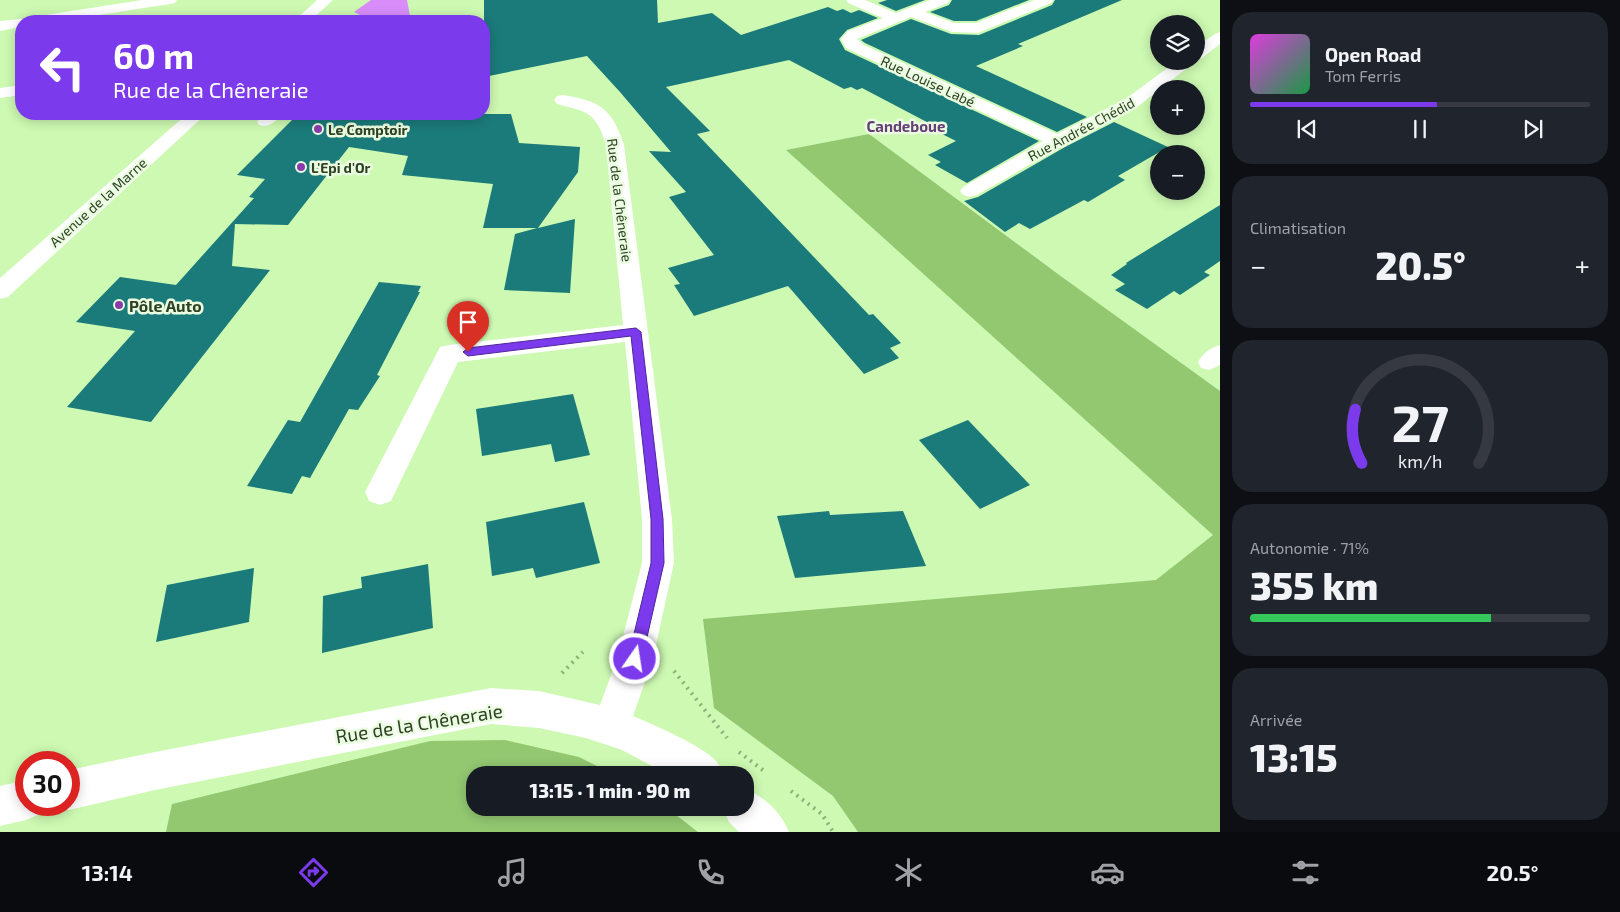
<!DOCTYPE html>
<html lang="fr">
<head>
<meta charset="utf-8">
<style>
	body { margin:0; font-family:"Exo 2",sans-serif; background:#20242c; color:#f1f3f6; height:100vh; display:flex; flex-direction:column; font-size:19px; white-space:nowrap }
	* { box-sizing:border-box; margin:0 }
	p { font-size:16px; color:#9ea1a6 }
	.icon { flex:none; width:28px; height:28px; fill:none; stroke:currentColor; stroke-width:2; stroke-linecap:round; stroke-linejoin:round }
	.map { position:relative; flex:1; overflow:hidden }
	.sheet { display:flex; flex-direction:column; gap:12px; padding:12px; background:#0d0f14; width:400px }
	.sheet>* { flex:none }
	.banner { position:absolute; left:15px; top:15px; width:475px; height:105px; border-radius:20px; box-shadow:0 2px 12px #0003; background:#7c3aed; color:#fff; overflow:hidden }
	.controls { position:absolute; left:1150px; top:15px; display:grid; gap:10px }
	.controls a { display:grid; place-items:center; width:55px; height:55px; border-radius:50%; background:#171b24; box-shadow:0 2px 12px #0003; font-size:25px }
	.speed { position:absolute; left:15px; top:751px; display:flex; gap:10px; font-size:25px; font-weight:700; text-align:center }
	.speed>* { display:grid; place-content:center; width:65px; height:65px; border-radius:50%; background:#171b24; box-shadow:0 2px 12px #0003; line-height:1 }
	.speed .limit { border:8px solid #d22; background:#fff; color:#111 }
	.pin { position:absolute; display:grid; place-items:center; width:42px; height:42px; color:#fff; margin:-51px -21px; border-radius:50% 50% 50% 0; rotate:-45deg; box-shadow:0 0 5px #0007 }
	.pin .icon { rotate:45deg }
	.me { position:absolute; width:55px; margin:-28px; rotate:13deg; stroke-linejoin:round; filter:drop-shadow(0 0 4px #0008) }
	.turn { display:flex; align-items:center; gap:18px; height:105px; padding:0 15px; font-size:22px }
	.turn .icon { width:65px; height:65px; stroke-width:2.5 }
	.turn b { display:block; font-size:35px; line-height:42px }
	.big { font-size:38px; font-weight:800; line-height:1.1 }
	.sheet .card { flex:1; display:flex; flex-direction:column; justify-content:center; gap:8px; min-width:0; padding:0 18px; border-radius:20px; background:#20242c }
	.sheet .dial { align-items:center; gap:0 }
	.dial svg { height:130px; overflow:visible; fill:none; stroke:#363941; stroke-width:7; stroke-linecap:round; text-anchor:middle }
	.dial text { fill:#f1f3f6; stroke:none }
	.song { display:flex; align-items:center; gap:15px }
	.cover { width:60px; height:60px; border-radius:8px; background:linear-gradient(135deg,hsl(300 70% 55%),hsl(140 70% 35%)) }
	.played { height:5px; border-radius:2px; background:linear-gradient(90deg,#7c3aed 55%,#363941 55%) }
	.keys { display:flex; justify-content:space-around; direction:ltr }
	.heat { display:flex; justify-content:space-between; align-items:center; font-size:28px; direction:ltr }
	.charge { height:8px; border-radius:4px; background:linear-gradient(90deg,#34c759 71%,#363941 0) }
	.trip { position:absolute; left:466px; top:766px; width:288px; height:50px; border-radius:20px; background:#171b24; box-shadow:0 2px 12px #0003; font-weight:800; line-height:50px; text-align:center }
	.dock { display:flex; height:80px; justify-content:space-around; align-items:center; background:#090b0e; color:#9ea1a6 }
	.dock .icon { width:35px; height:35px }
	.dock .selected { color:#7c3aed }
	.dock b { font-size:22px; color:#f1f3f6 }
	main { display:flex; flex:1; min-height:0 }
	.map>svg:first-child { display:block }
	.green { fill:#93c871 }
	.water { fill:#d88dfb }
	.building { fill:#1b7b7a }
	.lines { fill:none; stroke-linecap:round; stroke-linejoin:round }
	.path { stroke:#8eaf79; stroke-width:4; stroke-dasharray:2 5; stroke-linecap:butt }
	.lane { fill:#fff; fill-rule:evenodd }
	.street { fill:#fff; fill-rule:evenodd }
	.primary { fill:#fff; fill-rule:evenodd }
	.route { fill:#7c3aed; stroke:#51269a }
	.poi-dot { fill:#8a3cac; stroke:#ebfde1; stroke-width:2 }
	.labels { text-anchor:middle; dominant-baseline:central; stroke-width:5; stroke-linejoin:round; paint-order:stroke }
	.far-street-label { font-size:14px; fill:#2f4024; stroke:#ebfde1 }
	.far-poi-label { font-size:14px; font-weight:bold; fill:#2f4024; stroke:#ebfde1; text-anchor:start }
	.far-neighbourhood-label { font-size:15px; font-weight:bold; fill:#663f78; stroke:#ebfde1 }
	.poi-label { font-size:16px; font-weight:bold; fill:#2f4024; stroke:#ebfde1; text-anchor:start }
	.near-street-label { font-size:19px; fill:#2f4024; stroke:#ebfde1 }
</style>
</head>
<body>
<main>
<div class="map">
<svg width="1220" height="832" viewBox="0 0 1220 832">
	<rect width="100%" height="100%" fill="#cdf9b2"/>
	<g class="green">
		<polygon points="869,134 1062,277 1220,391 1220,832 858,832 833,796 714,708 703,619 1156,580 1213,535 786,150"/>
		<polygon points="505,740 579,757 615,775 475,775 475,808 667,808 698,832 166,832 172,804 430,741"/>
	</g>
	<polygon class="water" points="371,0 407,0 410,16 368,19 354,12"/>
	<g class="building">
		<polygon points="484,0 657,0 658,23 712,13 741,35 828,7 837,11 843,9 851,13 859,10 878,18 847,30 839,39 845,50 1039,141 967,183 935,165 941,162 928,155 956,141 938,132 942,130 862,88 857,90 851,87 844,89 789,60 666,87 710,131 697,134 869,315 873,314 901,343 890,348 899,358 864,374 788,286 694,316 674,285 680,284 668,268 714,255 669,197 686,192 649,151 671,152 620,92 587,56 484,77"/>
		<polygon points="887,0 925,0 896,11 878,3"/>
		<polygon points="952,0 1029,0 976,21 954,21 930,12 949,5"/>
		<polygon points="1055,0 1122,0 1018,44 1023,46 976,66 1087,117 1057,132 865,43 861,40 911,19 951,34 979,35 1052,5"/>
		<polygon points="298,114 511,114 519,143 580,147 578,172 538,228 575,219 570,293 504,290 515,234 537,228 483,228 493,184 402,175 408,156 349,147 288,225 235,224 232,266 270,270 151,422 67,407 135,331 76,322 120,277 176,285 254,198 249,197 265,179 237,175"/>
		<polygon points="1114,122 1168,147 1118,176 1125,180 1088,202 1084,200 1030,229 1019,223 1005,232 964,201 978,197 1065,147"/>
		<polygon points="1220,205 1220,261 1204,272 1210,275 1180,295 1174,291 1147,309 1115,290 1125,284 1111,275 1127,264 1126,263"/>
		<polygon points="379,282 421,286 418,292 420,292 377,375 380,376 358,410 349,409 310,478 302,476 292,494 247,486 288,420 300,422"/>
		<polygon points="573,394 590,455 555,462 551,444 482,456 476,409"/>
		<polygon points="968,420 1030,485 980,509 919,440"/>
		<polygon points="584,502 600,563 536,578 533,568 492,576 486,522"/>
		<polygon points="829,511 830,515 903,511 926,566 795,578 777,516"/>
		<polygon points="428,564 433,628 322,653 323,596 362,588 361,577"/>
		<polygon points="254,568 249,622 156,642 167,585"/>
	</g>
	<g class="lines">
		<g class="path">
			<polyline points="674,671 727,738"/>
			<polyline points="562,673 583,652"/>
			<polyline points="739,752 764,771"/>
			<polyline points="791,791 822,814 833,832"/>
		</g>
		<g class="lane">
			<path d="M264 114H281C275 122 270 128 259 125L257 122Z"/>
			<path d="M1220 345V365L1209 370 1201 368 1198 362C1203 353 1210 348 1220 345Z"/>
		</g>
		<g class="street">
			<polygon points="142,0 177,0 175,3 170,4 60,21 21,21 21,27 0,31 0,21 21,19 26,20 33,17"/>
			<polygon points="846,0 865,0 896,13 930,0 950,0 948,3 925,12 954,23 976,23 1034,0 1053,0 1051,3 978,33 952,32 911,17 857,39 864,45 1057,134 1124,100 1177,61 1196,61 1136,108 1064,145 977,195 970,197 963,195 960,191 963,187 1043,141 846,48 841,39 848,31 883,18 848,3"/>
			<polygon points="1220,32 1220,44 1202,58 1196,60 1196,47 1215,34"/>
			<polygon points="21,85 21,95 0,98 0,88"/>
			<path d="M563 95C600 101 612 108 624 145L672 519 674 563 653 659 633 716C652 724 703 746 716 761 719 764 721 771 722 775H669L622 750 586 738 539 728 491 724 155 790 69 810 58 805H69V770L155 752 491 688 539 691 600 705 617 659 642 563V519L625 342 458 362 391 501 380 505 369 501 365 492 440 347 449 345 623 325 606 145C596 112 588 112 557 104L554 100 557 96Z"/>
			<polygon points="26,780 26,805 44,805 40,814 26,820 0,826 0,786"/>
			<path d="M745 789C765 797 781 812 789 832H739L729 822 723 808H745Z"/>
		</g>
		<g class="primary">
			<polygon points="317,0 333,0 310,21 294,21"/>
			<polygon points="187,114 206,114 8,297 0,299 0,278"/>
		</g>
	</g>
	<polygon class="route" points="636,328 641,332 663,519 664,563 642,659 640,664 635,666 630,664 628,659 651,563 651,519 631,336 468,356 463,352 468,348"/>
	<g class="poi-dot">
		<circle cx="318" cy="129" r="5"/>
		<circle cx="301" cy="167" r="5"/>
		<circle cx="119" cy="305" r="5"/>
	</g>
	<g class="labels">
		<g class="far-street-label">
			<text transform="translate(928 81) rotate(25)">Rue Louise Labé</text>
			<text transform="translate(1081 129) rotate(-28)">Rue Andrée Chédid</text>
			<text transform="translate(620 200) rotate(83)">Rue de la Chêneraie</text>
			<text transform="translate(98 202) rotate(-42)">Avenue de la Marne</text>
		</g>
		<g class="far-poi-label">
			<text x="328" y="129">Le Comptoir</text>
			<text x="311" y="167">L'Epi d'Or</text>
		</g>
		<g class="far-neighbourhood-label">
			<text x="906" y="126">Candeboue</text>
		</g>
		<g class="poi-label">
			<text x="129" y="305">Pôle Auto</text>
		</g>
		<g class="near-street-label">
			<text transform="translate(419 723) rotate(-9)">Rue de la Chêneraie</text>
		</g>
	</g>
</svg>
<div class="controls">
<a><svg class="icon" aria-label="layers" viewBox="0 0 24 24"><path d="M12 4l9 5-9 5-9-5zM3 14l9 5 9-5"/></svg></a>
<a>+</a>
<a>−</a>
</div>
<div class="speed"><div class="limit">30</div></div>
<div class="pin" style="left:468px;top:352px;background:#d93025"><svg class="icon" aria-label="arrive" viewBox="0 0 24 24"><path d="M6 21V4h12l-3 4 3 4H6"/></svg></div>
<svg class="me" style="left:635px;top:659px" viewBox="-20 -20 40 40"><circle r="17" fill="#7c3aed" stroke="#fff" stroke-width="3"/><path d="M0-11L8 9 0 5-8 9z" fill="#fff"/></svg>
<div class="trip">13:15 · 1 min · 90 m</div>
<div class="banner">
<div class="turn"><svg class="icon" aria-label="left" viewBox="0 0 24 24"><path d="M17 20v-9H6M10 6l-5 5 5 5"/></svg><div><b>60 m</b>Rue de la Chêneraie</div></div>
</div>
</div>
<section class="sheet">
<div class="card">
<div class="song"><i class="cover"></i><div><b>Open Road</b><p>Tom Ferris</p></div></div>
<div class="played"></div>
<div class="keys"><svg class="icon" aria-label="previous" viewBox="0 0 24 24"><path d="M18 5L8 12l10 7zM5 5v14"/></svg><svg class="icon" aria-label="pause" viewBox="0 0 24 24"><path d="M8 5v14M16 5v14"/></svg><svg class="icon" aria-label="next" viewBox="0 0 24 24"><path d="M6 5l10 7-10 7zM19 5v14"/></svg></div>
</div>
<div class="card"><p>Climatisation</p>
<div class="heat"><a>−</a><b class="big">20.5°</b><a>+</a></div>
</div>
<div class="card dial"><svg viewBox="0 0 100 80">
<path d="M14 69A42 42 0 1 1 86 69"/>
<path d="M14 69A42 42 0 0 1 10 36" stroke="#7c3aed"/>
<text x="50" y="56" font-size="32" font-weight="700">27</text>
<text x="50" y="72" font-size="11">km/h</text>
</svg></div>
<div class="card"><p>Autonomie · 71%</p><b class="big">355 km</b><div class="charge"></div></div>
<div class="card"><p>Arrivée</p><b class="big">13:15</b></div>
</section>
</main>
<nav class="dock">
<b>13:14</b>
<svg class="icon selected" aria-label="directions" viewBox="0 0 24 24"><path d="M12 3l9 9-9 9-9-9zM9 14v-3h6M13 9l2 2-2 2"/></svg>
<svg class="icon" aria-label="music" viewBox="0 0 24 24"><path d="M9 18V5l10-2v13"/><circle cx="6" cy="18" r="3"/><circle cx="16" cy="16" r="3"/></svg>
<svg class="icon" aria-label="phone" viewBox="0 0 24 24"><path d="M5 4h4l2 5-3 2q2 4 5 5l2-3 5 2v4C11 20 4 13 5 4z"/></svg>
<svg class="icon" aria-label="climate" viewBox="0 0 24 24"><path d="M12 3v18M4 7l16 10M4 17L20 7"/></svg>
<svg class="icon" aria-label="car" viewBox="0 0 24 24"><path d="M5 17H2v-5l4-1 3-4h7l3 4 3 1v5h-3M9 17h6M6 11h13"/><circle cx="7" cy="17" r="2"/><circle cx="17" cy="17" r="2"/></svg>
<svg class="icon" aria-label="filters" viewBox="0 0 24 24"><path d="M4 7h16M4 17h16"/><circle cx="9" cy="7" r="2"/><circle cx="15" cy="17" r="2"/></svg>
<b>20.5°</b>
</nav>
</body>
</html>
